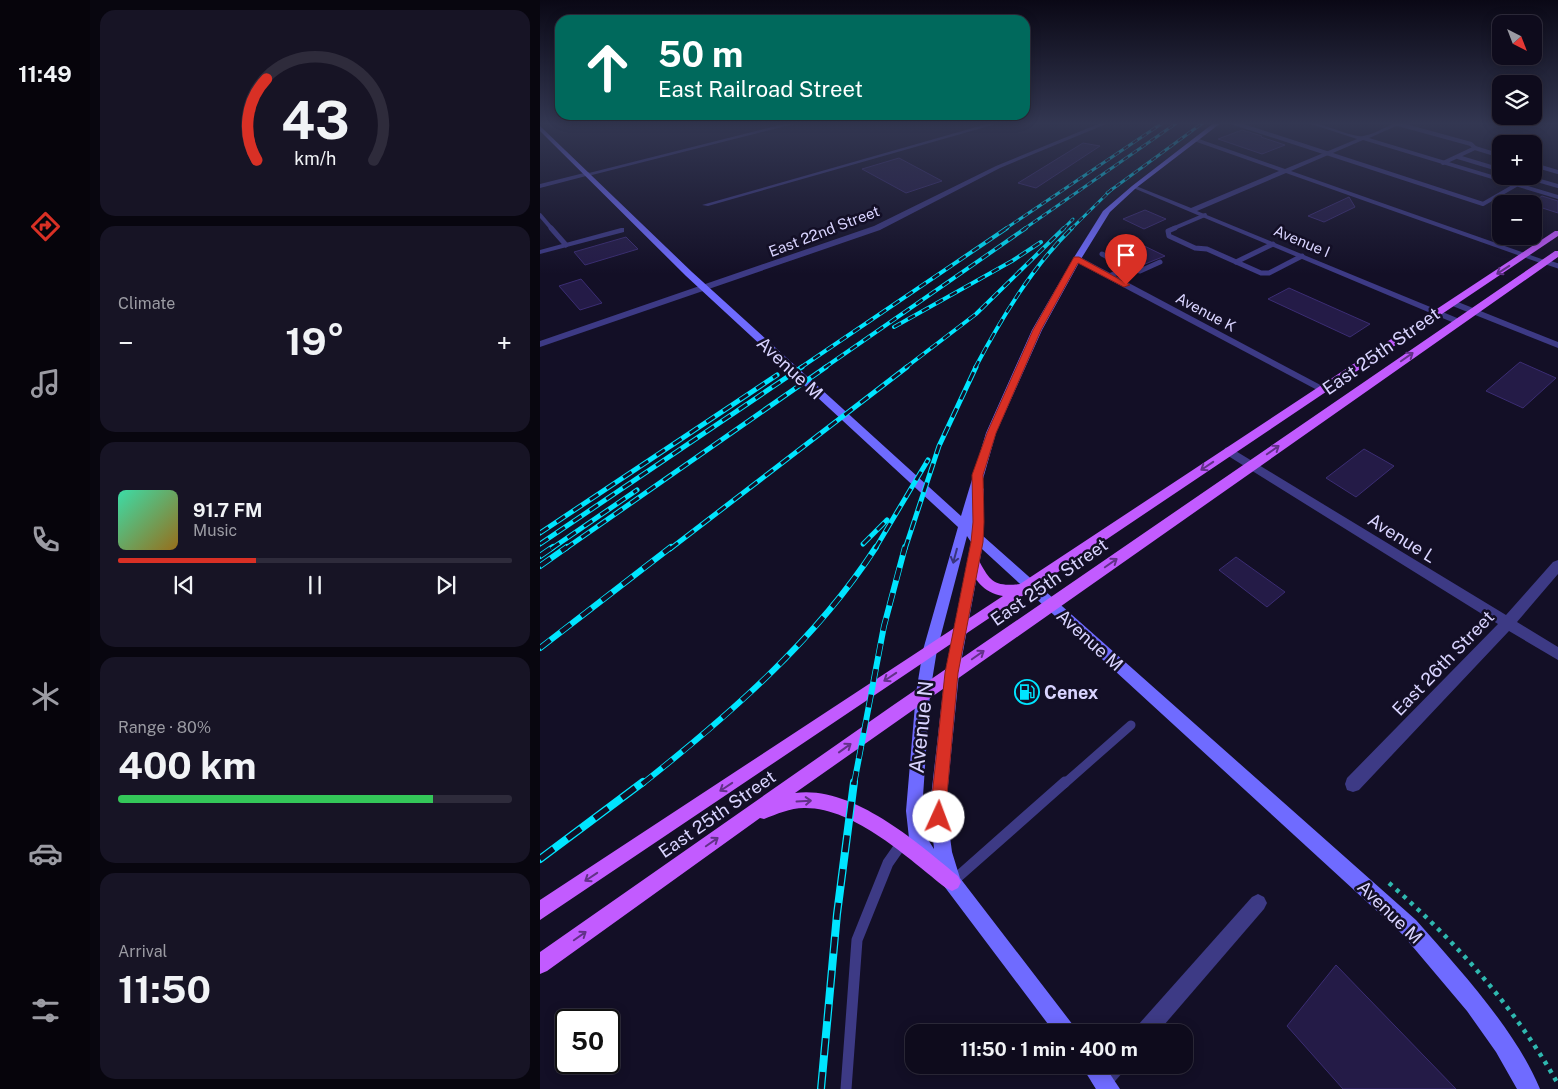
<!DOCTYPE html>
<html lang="en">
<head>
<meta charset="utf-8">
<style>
	body { margin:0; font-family:"Public Sans",sans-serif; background:#171425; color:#f1f3f6; height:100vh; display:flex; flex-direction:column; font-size:19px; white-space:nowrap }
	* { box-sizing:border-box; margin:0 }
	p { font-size:16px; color:#9b9ba3 }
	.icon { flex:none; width:28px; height:28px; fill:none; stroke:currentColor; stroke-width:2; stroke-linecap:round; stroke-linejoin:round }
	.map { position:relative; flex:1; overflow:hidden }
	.details { display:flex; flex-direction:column; gap:10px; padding:10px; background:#08060f; width:450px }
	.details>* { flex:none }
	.banner { position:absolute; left:15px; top:15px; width:475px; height:105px; border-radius:15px; box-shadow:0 2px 12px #0003,0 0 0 1px #2e2b3b; background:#00695c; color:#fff; overflow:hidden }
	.needle { width:32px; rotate:138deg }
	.fabs { position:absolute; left:952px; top:15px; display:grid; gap:10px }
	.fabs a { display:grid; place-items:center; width:50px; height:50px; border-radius:10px; background:#0e0b1c; box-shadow:0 2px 12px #0003,0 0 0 1px #2e2b3b; font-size:25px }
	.speed { position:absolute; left:15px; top:1009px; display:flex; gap:10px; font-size:25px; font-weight:700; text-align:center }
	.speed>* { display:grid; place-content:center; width:65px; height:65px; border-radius:50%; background:#0e0b1c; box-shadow:0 2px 12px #0003,0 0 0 1px #2e2b3b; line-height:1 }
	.speed .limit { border:2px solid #111; border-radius:8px; background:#fff; color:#111 }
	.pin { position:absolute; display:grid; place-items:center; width:42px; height:42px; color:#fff; margin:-51px -21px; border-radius:50% 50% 50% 0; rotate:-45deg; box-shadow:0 0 5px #0007 }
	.pin .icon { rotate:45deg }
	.me { position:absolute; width:55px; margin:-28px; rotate:2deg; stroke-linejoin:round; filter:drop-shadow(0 0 4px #0008) }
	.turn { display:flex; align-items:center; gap:18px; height:105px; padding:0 20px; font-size:22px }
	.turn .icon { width:65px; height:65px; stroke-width:2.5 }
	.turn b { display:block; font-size:35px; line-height:42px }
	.big { font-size:38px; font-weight:700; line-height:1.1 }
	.details .tile { flex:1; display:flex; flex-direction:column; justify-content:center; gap:8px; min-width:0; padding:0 18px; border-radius:15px; background:#171425 }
	.details .dial { align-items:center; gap:0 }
	.dial svg { height:130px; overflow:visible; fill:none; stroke:#2e2b3b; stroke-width:7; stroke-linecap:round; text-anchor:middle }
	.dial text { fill:#f1f3f6; stroke:none }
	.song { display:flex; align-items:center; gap:15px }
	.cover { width:60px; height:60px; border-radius:8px; background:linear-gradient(135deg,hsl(160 70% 55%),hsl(40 70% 35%)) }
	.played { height:5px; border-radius:2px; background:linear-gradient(90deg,#d93025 35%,#2e2b3b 35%) }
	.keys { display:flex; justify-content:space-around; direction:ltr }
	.heat { display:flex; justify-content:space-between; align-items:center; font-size:28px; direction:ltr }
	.charge { height:8px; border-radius:4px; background:linear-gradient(90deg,#34c759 80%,#2e2b3b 0) }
	.trip { position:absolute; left:365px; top:1024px; width:288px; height:50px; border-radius:15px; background:#0e0b1c; box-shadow:0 2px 12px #0003,0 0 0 1px #2e2b3b; font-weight:700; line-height:50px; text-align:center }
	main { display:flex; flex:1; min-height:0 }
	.dock { display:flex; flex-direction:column; width:90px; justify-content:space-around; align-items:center; background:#06040b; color:#9b9ba3 }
	.dock .icon { width:35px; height:35px }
	.dock .selected { color:#d93025 }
	.dock b { font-size:22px; color:#f1f3f6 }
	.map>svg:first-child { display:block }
	.building { fill:#241b47; stroke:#3b2d73 }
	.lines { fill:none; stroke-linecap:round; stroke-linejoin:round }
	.path { stroke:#2fb8b0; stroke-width:4.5; stroke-dasharray:4 5.5; stroke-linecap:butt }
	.service-far3 { stroke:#3d3a85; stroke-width:4 }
	.service-far2 { stroke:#3d3a85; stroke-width:5 }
	.service-far1 { stroke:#3d3a85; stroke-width:9 }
	.service { stroke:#3d3a85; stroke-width:11 }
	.minor { fill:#3d3a85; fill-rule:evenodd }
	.tertiary { fill:#3d3a85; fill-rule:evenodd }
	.secondary { fill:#6f6bff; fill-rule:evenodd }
	.primary { fill:#c25bff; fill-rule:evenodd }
	.rail-far4-casing { stroke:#00e5ff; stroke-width:3 }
	.rail-far3-casing { stroke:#00e5ff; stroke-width:4 }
	.rail-far2-casing { stroke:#00e5ff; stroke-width:5 }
	.rail-far1-casing { stroke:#00e5ff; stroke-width:6 }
	.rail-casing { stroke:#00e5ff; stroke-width:8 }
	.rail-far4 { stroke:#130f26; stroke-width:2; stroke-dasharray:5.5; stroke-linecap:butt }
	.rail-far3 { stroke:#130f26; stroke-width:2.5; stroke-dasharray:8; stroke-linecap:butt }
	.rail-far2 { stroke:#130f26; stroke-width:3; stroke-dasharray:10; stroke-linecap:butt }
	.rail-far1 { stroke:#130f26; stroke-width:4.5; stroke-dasharray:13; stroke-linecap:butt }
	.rail { stroke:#130f26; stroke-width:5.5; stroke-dasharray:17; stroke-linecap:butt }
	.oneway { stroke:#623188 }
	.oneway2 { stroke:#38347d }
	.route { fill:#d93025; stroke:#8d1f18 }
	.labels { text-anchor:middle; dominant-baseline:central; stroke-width:5; stroke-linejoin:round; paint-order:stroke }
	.far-street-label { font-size:15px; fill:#d9d4ff; stroke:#130f26 }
	.street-label { font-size:18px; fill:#d9d4ff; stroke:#130f26 }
	.poi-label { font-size:18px; font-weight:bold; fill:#d9d4ff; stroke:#130f26; text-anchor:start }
	.near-street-label { font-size:21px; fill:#d9d4ff; stroke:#130f26 }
</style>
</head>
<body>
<main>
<nav class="dock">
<b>11:49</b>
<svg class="icon selected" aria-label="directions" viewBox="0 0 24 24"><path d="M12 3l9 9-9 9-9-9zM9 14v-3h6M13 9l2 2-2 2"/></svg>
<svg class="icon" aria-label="music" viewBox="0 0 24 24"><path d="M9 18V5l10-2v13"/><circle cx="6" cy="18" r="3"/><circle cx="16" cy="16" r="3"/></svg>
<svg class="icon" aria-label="phone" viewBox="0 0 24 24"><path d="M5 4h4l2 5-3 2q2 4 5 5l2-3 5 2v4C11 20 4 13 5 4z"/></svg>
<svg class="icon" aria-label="climate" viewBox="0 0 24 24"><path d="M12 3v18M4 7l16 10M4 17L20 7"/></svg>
<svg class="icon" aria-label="car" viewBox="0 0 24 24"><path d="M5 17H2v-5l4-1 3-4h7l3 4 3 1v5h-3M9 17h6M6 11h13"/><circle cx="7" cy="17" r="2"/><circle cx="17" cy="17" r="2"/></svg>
<svg class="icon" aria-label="filters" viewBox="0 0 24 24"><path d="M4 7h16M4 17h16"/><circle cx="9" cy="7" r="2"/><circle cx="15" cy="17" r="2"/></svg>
</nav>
<section class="details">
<div class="tile dial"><svg viewBox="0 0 100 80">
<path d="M14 69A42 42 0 1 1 86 69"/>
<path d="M14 69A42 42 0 0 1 20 19" stroke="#d93025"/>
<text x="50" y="56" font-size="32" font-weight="700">43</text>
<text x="50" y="72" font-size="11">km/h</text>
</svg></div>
<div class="tile"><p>Climate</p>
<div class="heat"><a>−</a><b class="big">19°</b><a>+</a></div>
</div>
<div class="tile">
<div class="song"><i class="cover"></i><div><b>91.7 FM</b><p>Music</p></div></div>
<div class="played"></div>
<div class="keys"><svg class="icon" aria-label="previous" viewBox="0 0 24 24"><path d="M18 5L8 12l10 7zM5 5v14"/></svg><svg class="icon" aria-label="pause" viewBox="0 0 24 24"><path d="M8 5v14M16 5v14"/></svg><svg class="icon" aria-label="next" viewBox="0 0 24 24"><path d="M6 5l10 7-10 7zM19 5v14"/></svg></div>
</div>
<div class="tile"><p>Range · 80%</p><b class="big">400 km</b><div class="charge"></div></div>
<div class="tile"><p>Arrival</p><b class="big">11:50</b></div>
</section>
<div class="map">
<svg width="1018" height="1089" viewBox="0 0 1018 1089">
	<rect width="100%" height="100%" fill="#130f26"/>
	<g class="building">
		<polygon points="702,130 722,136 721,137 745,145 722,154 678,139"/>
		<polygon points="543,143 560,146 496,188 478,183"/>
		<polygon points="359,158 402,181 366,193 322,169"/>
		<polygon points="1002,196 1018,201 1018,213 990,204"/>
		<polygon points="809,197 815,207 784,222 768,216"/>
		<polygon points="605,210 626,219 604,229 583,219"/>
		<polygon points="86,237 98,249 45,265 34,252"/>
		<polygon points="590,239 625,256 600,266 566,249"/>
		<polygon points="41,279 62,303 40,310 19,286"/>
		<polygon points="749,288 830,324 810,337 728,299"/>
		<polygon points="980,362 1016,378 983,408 946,391"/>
		<polygon points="824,449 854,466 816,497 786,478"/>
		<polygon points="696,557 745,592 727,607 679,570"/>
		<polygon points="796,965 916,1089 803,1089 747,1026"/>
	</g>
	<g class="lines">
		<path class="path" d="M849 883C916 942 974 1006 1018 1084"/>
		<g class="service-far3">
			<polyline points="691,122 943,204 976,185"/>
			<polyline points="925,122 935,122"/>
			<polyline points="858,124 931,144 935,148"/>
			<polyline points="918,157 961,170"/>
			<polyline points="903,163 935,148 961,156"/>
			<polyline points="994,165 1018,172"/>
			<polyline points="983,176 1018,186"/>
			<polyline points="0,215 12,229"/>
			<polyline points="632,229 665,215"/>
		</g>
		<g class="service-far2">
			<polyline points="11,228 26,245"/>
			<polyline points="635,228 628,231 629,236 655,248 667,249 721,273 729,273 762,256"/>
			<polyline points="562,254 588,268 569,276"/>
			<polyline points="696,262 733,244"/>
			<polyline points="1006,262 1018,266"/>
			<polyline points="588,268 600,271 620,262"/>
		</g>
		<polyline class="service-far1" points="524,784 591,725"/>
		<g class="service">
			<polyline points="412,882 525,782"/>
			<polyline points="306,1089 317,940 348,863 362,843"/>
		</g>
		<g class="minor">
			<polygon points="252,122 262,122 48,176 45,174"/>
			<polygon points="454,122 463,122 168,206 162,205"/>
			<polygon points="563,122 571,122 460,168 340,230 0,347 0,341 334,226 456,166"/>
			<path d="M765 122C782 122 812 138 823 136 838 134 849 122 865 122L829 138 1018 195V199L823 140 751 171 1010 262 1003 264 746 173 657 211 922 320 923 322 919 325 591 187 596 186 651 208 739 171 654 141 656 138 745 169 817 139Z"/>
			<polygon points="81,228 84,228 84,232 0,254 0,250"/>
			<polygon points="534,257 540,257 788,389 787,391 779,391 534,261"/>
			<polygon points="689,447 966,615 1013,562 1018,560 1018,574 977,622 1018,647 1018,660 969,631 819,790 813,792 807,790 805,784 807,778 958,624 685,454 684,451 685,448"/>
			<polygon points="718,894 724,897 727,903 724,909 618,1032 595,1032 598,1025 712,897"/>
			<polygon points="562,1065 586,1065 583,1072 569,1088 556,1089 551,1081 555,1074"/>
		</g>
		<g class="tertiary">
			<polygon points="48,172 50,173 50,175 0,188 0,184"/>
			<polygon points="913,300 1018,342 1018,348 910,305 910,301"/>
		</g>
		<g class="secondary">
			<path d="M675 122H682L596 188 570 212 541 259 502 330 456 433 441 486 444 489 443 536 876 920C919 969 975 1029 1000 1089H977L956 1052 927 1011 862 934 442 549 419 673 406 806 412 852 420 878 533 1025 536 1032H514L401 882 397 862 390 867 384 864 376 854 369 838 366 811 376 693 383 650 418 527 146 276 0 131V126L152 272 421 516 446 433 492 330 533 259 563 211 592 186ZM427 536 431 542 405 673 390 806 394 849 387 838 382 811 390 693 397 650Z"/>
			<polygon points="541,1065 564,1065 580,1089 556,1089"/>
		</g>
		<g class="primary">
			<path d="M1015 231H1018V236L0 920V900L463 596C442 592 435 580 427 562L428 559H438C450 581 453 587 480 584Z"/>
			<path d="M1015 251H1018V257L255 793C312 785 377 842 418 876L421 882 418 888 412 891 406 888C369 859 314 807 264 808 250 808 237 814 224 819L220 818 7 971 0 974V952L352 706Z"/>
		</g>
		<defs>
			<g id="rail-far4">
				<polyline points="567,193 664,122"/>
				<polyline points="465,229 624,122"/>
				<polyline points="484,229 638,122"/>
				<polyline points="523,229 533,219"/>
				<polyline points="531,229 572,189"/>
			</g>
			<g id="rail-far3">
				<polyline points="354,327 472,261 501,242"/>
				<polyline points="260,368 467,228"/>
				<polyline points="284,368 486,228"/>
				<polyline points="365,368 436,314 524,228"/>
				<path d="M435 368C461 319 492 267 532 228"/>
			</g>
			<g id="rail-far2">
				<polyline points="0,533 237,375"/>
				<polyline points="0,544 262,367"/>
				<polyline points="323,544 347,520"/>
				<polyline points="11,549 97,490"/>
				<polyline points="25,549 286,367"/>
				<polyline points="130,549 367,367"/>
				<polyline points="335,549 388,460"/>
				<polyline points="365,549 399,446 436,367"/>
			</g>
			<g id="rail-far1">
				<polyline points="0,556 13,547"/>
				<polyline points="0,566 27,547"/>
				<polyline points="0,648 131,547"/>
				<path d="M102 784C188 716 276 640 336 547"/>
				<polyline points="314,784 344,626 365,547"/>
			</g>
			<g id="rail">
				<polyline points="0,859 103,782"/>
				<polyline points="281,1089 297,914 314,782"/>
			</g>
		</defs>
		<use href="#rail-far4" class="rail-far4-casing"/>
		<use href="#rail-far3" class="rail-far3-casing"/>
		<use href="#rail-far2" class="rail-far2-casing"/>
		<use href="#rail-far1" class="rail-far1-casing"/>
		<use href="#rail" class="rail-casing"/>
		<use href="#rail-far4" class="rail-far4"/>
		<use href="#rail-far3" class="rail-far3"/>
		<use href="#rail-far2" class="rail-far2"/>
		<use href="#rail-far1" class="rail-far1"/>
		<use href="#rail" class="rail"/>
	</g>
	<defs><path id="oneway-shaft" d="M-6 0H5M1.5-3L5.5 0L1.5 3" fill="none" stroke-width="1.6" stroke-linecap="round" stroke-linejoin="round" transform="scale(1.25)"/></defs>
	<g class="oneway">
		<use href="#oneway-shaft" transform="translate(963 270) rotate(147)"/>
		<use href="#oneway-shaft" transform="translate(867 357) rotate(-35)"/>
		<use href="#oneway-shaft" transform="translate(733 450) rotate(-35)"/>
		<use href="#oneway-shaft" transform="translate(667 466) rotate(146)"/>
		<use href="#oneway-shaft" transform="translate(571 563) rotate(-35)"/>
		<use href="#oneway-shaft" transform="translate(438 655) rotate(-35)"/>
		<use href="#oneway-shaft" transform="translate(350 677) rotate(146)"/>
		<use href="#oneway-shaft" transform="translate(305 748) rotate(-36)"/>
		<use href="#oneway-shaft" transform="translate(186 787) rotate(146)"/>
		<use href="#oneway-shaft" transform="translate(264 801) rotate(-3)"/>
		<use href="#oneway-shaft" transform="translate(172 842) rotate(-35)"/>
		<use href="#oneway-shaft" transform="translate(51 877) rotate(146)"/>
		<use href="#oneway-shaft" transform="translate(40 936) rotate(-35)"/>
	</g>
	<use class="oneway2" href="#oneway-shaft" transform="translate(415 556) rotate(105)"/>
	<linearGradient id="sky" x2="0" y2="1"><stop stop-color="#0a0815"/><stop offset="0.45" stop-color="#333752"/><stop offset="1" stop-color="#333752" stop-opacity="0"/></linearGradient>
	<rect width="1018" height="274" fill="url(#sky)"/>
	<polygon class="route" points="534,257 539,257 590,285 584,287 538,263 501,330 456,433 443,475 444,522 443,542 418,673 406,806 407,817 404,822 399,824 393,822 391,806 405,673 431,542 433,522 432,475 447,433 493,330"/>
	<defs>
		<symbol id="fuel-ring" viewBox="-11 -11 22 22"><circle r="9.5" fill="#130f26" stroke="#00e5ff" stroke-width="1.5"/><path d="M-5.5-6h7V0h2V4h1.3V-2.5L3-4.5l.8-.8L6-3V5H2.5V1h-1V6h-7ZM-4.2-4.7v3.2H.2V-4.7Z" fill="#00e5ff"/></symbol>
	</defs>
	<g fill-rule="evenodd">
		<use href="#fuel-ring" x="473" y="678" width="28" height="28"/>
	</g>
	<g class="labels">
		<g class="far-street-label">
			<text transform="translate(284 231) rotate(-21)">East 22nd Street</text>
			<text transform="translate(762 241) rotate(23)">Avenue I</text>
			<text transform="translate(666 312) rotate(28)">Avenue K</text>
		</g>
		<g class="street-label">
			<text transform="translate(841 351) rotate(-35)">East 25th Street</text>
			<text transform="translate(250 368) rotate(43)">Avenue M</text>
			<text transform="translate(862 538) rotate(32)">Avenue L</text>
			<text transform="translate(509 582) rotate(-35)">East 25th Street</text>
			<text transform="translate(550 640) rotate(42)">Avenue M</text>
			<text transform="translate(903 663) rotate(-46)">East 26th Street</text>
			<text transform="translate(177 814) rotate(-35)">East 25th Street</text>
			<text transform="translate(850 912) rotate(44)">Avenue M</text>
		</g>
		<g class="poi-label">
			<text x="504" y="692">Cenex</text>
		</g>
		<g class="near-street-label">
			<text transform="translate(381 727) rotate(-84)">Avenue N</text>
		</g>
	</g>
</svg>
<div class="fabs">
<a><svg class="needle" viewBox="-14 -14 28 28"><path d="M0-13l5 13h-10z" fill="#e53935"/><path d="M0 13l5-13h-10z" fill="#9b9ba3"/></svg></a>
<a><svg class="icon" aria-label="layers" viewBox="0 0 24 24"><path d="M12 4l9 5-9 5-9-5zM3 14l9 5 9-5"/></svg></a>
<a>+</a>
<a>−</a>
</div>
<div class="speed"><div class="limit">50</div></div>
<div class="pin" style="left:586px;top:285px;background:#d93025"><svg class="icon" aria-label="arrive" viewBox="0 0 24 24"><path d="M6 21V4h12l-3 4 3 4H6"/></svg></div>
<svg class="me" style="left:399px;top:817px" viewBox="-20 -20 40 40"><circle r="19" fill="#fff"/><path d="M0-13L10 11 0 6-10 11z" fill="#d93025"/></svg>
<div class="trip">11:50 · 1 min · 400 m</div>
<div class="banner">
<div class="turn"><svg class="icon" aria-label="ahead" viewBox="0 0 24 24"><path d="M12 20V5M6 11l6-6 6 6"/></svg><div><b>50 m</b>East Railroad Street</div></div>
</div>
</div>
</main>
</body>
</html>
